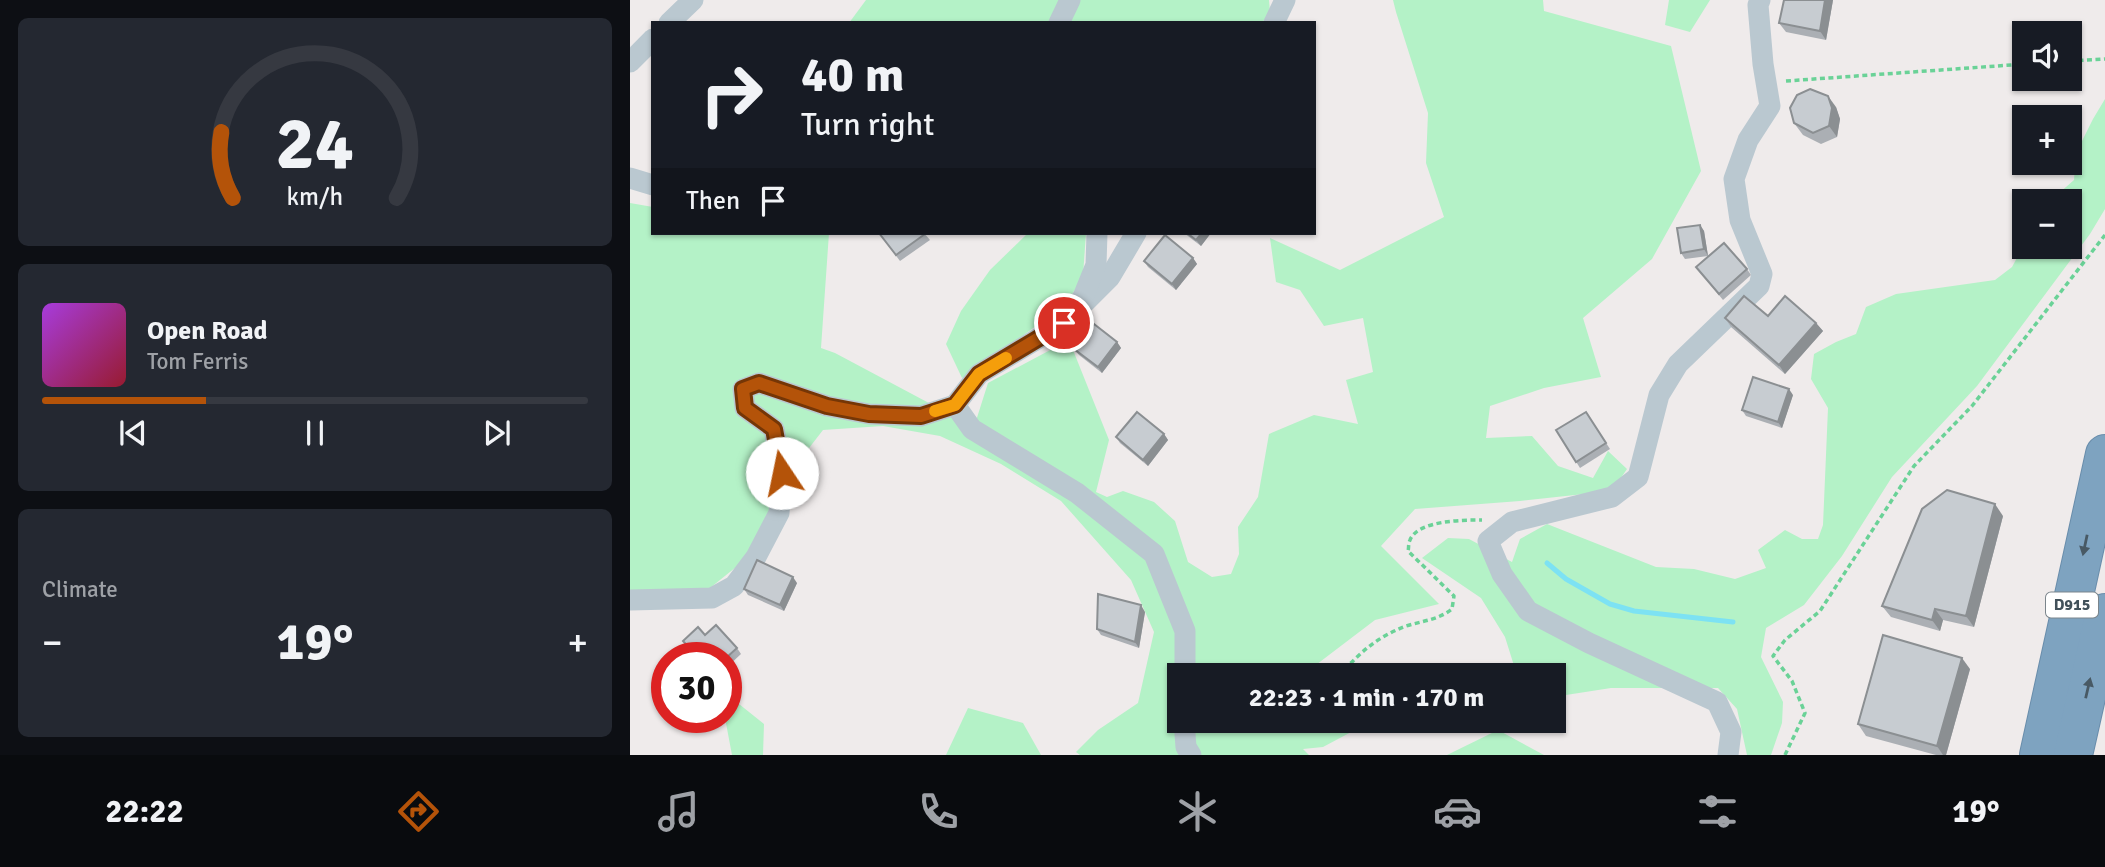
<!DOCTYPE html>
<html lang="en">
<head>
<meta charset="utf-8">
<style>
	body { margin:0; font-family:Signika,sans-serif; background:#242831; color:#f1f3f6; height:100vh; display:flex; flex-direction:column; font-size:26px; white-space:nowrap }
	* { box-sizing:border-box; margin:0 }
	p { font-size:23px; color:#9ea1a6 }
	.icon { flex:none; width:38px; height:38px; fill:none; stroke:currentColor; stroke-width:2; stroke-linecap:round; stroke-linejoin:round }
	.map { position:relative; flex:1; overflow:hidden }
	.details { display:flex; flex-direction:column; gap:18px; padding:18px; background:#0d0f14; width:630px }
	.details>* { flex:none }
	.hud { position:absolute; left:21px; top:21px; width:665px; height:214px; border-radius:0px; box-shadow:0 2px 5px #0004; background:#171b24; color:#f1f3f6; overflow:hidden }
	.buttons { position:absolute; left:1382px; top:21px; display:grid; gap:14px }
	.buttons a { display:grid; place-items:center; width:70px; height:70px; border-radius:0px; background:#171b24; box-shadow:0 2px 5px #0004; font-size:35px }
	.speed { position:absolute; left:21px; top:642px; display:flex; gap:14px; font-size:35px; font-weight:700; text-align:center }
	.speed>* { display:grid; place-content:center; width:91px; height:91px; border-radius:50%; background:#171b24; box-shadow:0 2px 5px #0004; line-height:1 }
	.speed .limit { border:10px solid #d22; background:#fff; color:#111 }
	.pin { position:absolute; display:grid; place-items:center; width:60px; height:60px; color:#fff; margin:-30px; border:4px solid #fff; border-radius:50%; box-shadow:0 2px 7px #0007 }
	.me { position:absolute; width:77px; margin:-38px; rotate:349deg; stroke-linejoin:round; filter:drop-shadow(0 0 5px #0008) }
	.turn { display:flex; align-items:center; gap:24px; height:147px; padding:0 35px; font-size:32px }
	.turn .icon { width:91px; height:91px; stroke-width:2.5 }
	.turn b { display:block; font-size:49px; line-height:60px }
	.then { display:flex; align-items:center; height:66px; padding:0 35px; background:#0003; gap:14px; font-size:26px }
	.big { font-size:52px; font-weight:700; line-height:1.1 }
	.details .tile { flex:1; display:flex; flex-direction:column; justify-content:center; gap:10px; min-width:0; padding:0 24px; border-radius:10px; background:#242831 }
	.details .dial { align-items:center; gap:0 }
	.dial svg { height:182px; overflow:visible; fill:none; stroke:#363941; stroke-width:7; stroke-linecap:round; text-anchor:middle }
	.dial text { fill:#f1f3f6; stroke:none }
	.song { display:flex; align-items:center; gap:21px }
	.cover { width:84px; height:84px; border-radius:10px; background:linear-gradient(135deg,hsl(280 70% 55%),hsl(350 70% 35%)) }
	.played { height:7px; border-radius:4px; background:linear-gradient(90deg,#b45309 30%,#363941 30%) }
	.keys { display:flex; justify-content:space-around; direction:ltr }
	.heat { display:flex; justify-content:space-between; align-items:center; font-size:38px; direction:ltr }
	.trip { position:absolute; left:537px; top:663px; width:399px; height:70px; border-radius:0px; background:#171b24; box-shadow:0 2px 5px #0004; font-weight:700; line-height:70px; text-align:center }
	.tabs { display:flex; height:112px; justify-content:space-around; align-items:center; background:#090b0e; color:#9ea1a6 }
	.tabs .icon { width:49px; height:49px }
	.tabs .active { color:#b45309 }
	.tabs b { font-size:32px; color:#f1f3f6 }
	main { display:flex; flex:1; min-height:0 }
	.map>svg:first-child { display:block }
	.green { fill:#b4f2c7 }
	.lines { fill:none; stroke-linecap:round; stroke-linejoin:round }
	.stream { stroke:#7de2f3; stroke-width:5 }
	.highway-casing { stroke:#698dab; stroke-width:40 }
	.path { stroke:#6ad297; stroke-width:3.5; stroke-dasharray:5 3.5; stroke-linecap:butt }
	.street { stroke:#bac8d0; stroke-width:21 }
	.highway { stroke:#7ea3c0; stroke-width:38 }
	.wall { fill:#abafb4 }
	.shaded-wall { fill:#8b8f92 }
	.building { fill:#c7ccd1; stroke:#8b8f92; stroke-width:2 }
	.oneway { fill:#485964 }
	.route-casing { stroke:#753606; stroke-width:18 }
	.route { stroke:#b45309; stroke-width:12 }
	.slow { stroke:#f59e0b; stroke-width:12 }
	.labels { text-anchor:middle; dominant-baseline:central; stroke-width:5; stroke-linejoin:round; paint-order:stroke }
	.shield { fill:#fff; stroke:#7b858c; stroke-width:2 }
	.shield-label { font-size:16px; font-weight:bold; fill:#42515a }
</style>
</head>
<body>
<main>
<section class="details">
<div class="tile dial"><svg viewBox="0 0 100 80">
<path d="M14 69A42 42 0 1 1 86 69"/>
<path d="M14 69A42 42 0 0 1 9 40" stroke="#b45309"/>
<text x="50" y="56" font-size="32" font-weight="700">24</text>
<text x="50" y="72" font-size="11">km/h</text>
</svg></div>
<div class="tile">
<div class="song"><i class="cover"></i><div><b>Open Road</b><p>Tom Ferris</p></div></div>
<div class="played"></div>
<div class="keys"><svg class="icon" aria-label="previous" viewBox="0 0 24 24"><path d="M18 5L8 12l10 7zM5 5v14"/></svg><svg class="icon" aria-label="pause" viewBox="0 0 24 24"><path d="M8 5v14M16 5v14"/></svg><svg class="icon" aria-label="next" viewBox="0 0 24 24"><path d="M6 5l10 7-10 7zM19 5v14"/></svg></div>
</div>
<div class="tile"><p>Climate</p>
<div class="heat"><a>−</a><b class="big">19°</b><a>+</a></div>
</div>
</section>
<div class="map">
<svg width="1475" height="755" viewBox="0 0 1475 755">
	<rect width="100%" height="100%" fill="#efebeb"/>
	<g class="green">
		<polygon points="236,0 639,0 640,12 632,23 219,23"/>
		<polygon points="763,0 913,0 914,11 1041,46 1071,171 1022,259 953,318 971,377 914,388 860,406 856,438 902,436 928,466 963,478 978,451 997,469 982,491 890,501 785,509 751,546 809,604 745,620 674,674 675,675 550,676 550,721 717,721 725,730 693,747 673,749 679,755 450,755 446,752 468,730 508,703 524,632 501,580 431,501 371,464 310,436 253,426 193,430 169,461 133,455 144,503 121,555 80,588 0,591 0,203 23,207 23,233 199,233 191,348 205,353 344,427 358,383 439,340 479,440 466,492 477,497 493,491 524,502 545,521 558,562 582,577 601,574 609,554 608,527 628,497 639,434 684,415 728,424 716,380 743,372 733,318 694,326 670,290 646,282 640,238 710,270 814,217 796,163 798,113 766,12"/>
		<polygon points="1039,0 1080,0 1060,32 1035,25"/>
		<polygon points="1475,99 1475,209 1460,234 1347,386 1262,477 1212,556 1174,605 1136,628 1131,657 1153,702 1152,723 1141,755 1117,755 1107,709 1088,688 981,688 936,695 924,692 924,676 890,675 886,672 875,637 851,598 792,558 818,538 839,539 882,562 890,539 917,524 1026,567 1064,569 1105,579 1136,568 1128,550 1155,530 1172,539 1188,539 1193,525 1198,408 1181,379 1184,354 1206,342 1226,334 1236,307 1266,294 1365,280 1382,267 1395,243 1395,247 1440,247 1440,201 1420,201 1444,180 1446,153 1463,119"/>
		<polygon points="398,233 456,233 453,276 437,303 371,352 332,378 316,344 331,311 360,270"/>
		<polygon points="109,704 134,724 133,755 102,755 95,718 96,718 96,705"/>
		<polygon points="338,708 393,723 411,755 316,755"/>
		<polygon points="868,730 914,755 817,755"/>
	</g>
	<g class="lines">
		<polyline class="stream" points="917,563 936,579 980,604 1004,611 1103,622"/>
		<defs>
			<g id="highway">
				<polyline points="1409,755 1475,454"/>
				<polyline points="1443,755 1475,613"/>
			</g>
		</defs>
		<use href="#highway" class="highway-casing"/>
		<g class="path">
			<polyline points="1440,61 1475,59"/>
			<polyline points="1156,81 1395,64"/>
			<path d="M709 676C729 653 747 637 776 626 792 621 808 620 822 609L824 596 778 551C779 548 778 544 780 540 788 520 834 520 852 520"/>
			<polyline points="1155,755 1175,713 1162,681 1143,656 1155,640 1190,611 1284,466 1342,406 1475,235"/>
		</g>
		<g class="street">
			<polyline points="39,23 63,0"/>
			<polyline points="429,23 440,0"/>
			<polyline points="644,23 655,0"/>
			<polyline points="0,62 23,39"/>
			<polyline points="0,178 23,185"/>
			<polyline points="455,302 480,277 506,233"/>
			<polyline points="325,405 342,429 447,493 524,554 555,631 555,676"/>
			<polyline points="0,600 82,598 104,586 126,557 149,513 152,473 144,429 115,408 113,389 129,383 197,406 239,414 291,416 325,405 349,374 434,323 453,297 466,265 467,233"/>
			<polyline points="554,721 556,747 561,755"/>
			<polyline points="1098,755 1101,732 1087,702 959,643 898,611 872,574 858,541 882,522 982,497 1008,477 1029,395 1048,364 1129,286 1132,274 1110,220 1104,179 1118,140 1140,106 1133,64 1128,5 1130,0"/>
		</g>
		<use href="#highway" class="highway"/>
	</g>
	<g class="wall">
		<polygon points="1154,0 1203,0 1196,40 1156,32 1149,23"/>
		<polygon points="1206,107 1210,119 1207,137 1191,144 1173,135 1164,123"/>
		<polygon points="1070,225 1074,231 1078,256 1055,259 1051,253"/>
		<polygon points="249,233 294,233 300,240 270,261"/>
		<polygon points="554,233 581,233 571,246"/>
		<polygon points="563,258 567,264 546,290 518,267 514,261"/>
		<polygon points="1066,267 1117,269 1121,275 1093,300"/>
		<polygon points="1095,318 1186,323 1193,331 1155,374 1101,327"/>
		<polygon points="487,342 491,348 472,373 449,355 444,349"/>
		<polygon points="1163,395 1152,428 1116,416 1112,410"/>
		<polygon points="956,412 980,449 950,468 926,430"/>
		<polygon points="534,434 538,440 518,466 490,443 486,437"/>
		<polygon points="1373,516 1344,627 1313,620 1310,631 1261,617 1252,606"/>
		<polygon points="167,583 154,611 118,595 114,589"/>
		<polygon points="515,612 509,648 471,635 467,629"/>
		<polygon points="75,635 107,648 111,654 96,668 96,658 67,658 53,641"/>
		<polygon points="1340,669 1316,755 1306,755 1236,736 1228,724"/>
	</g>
	<g class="shaded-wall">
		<polygon points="1195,0 1203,0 1196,40 1190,31"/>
		<polygon points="1198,96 1206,107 1210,119 1207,137 1199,126"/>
		<polygon points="1070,225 1074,231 1078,256 1074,249"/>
		<polygon points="572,233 581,233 571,246 566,240"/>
		<polygon points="563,258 567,264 546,290 542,284"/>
		<polygon points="1186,323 1193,331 1155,374 1149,365"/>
		<polygon points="487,342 491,348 472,373 468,367"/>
		<polygon points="1159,389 1163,395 1152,428 1148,422"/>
		<polygon points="534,434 538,440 518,466 513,460"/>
		<polygon points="1365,504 1373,516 1344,627 1336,616"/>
		<polygon points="163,577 167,583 154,611 150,605"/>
		<polygon points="511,605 515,612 509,648 505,642"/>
		<polygon points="1305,609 1313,620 1310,631 1302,620"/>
		<polygon points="1332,658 1340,669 1316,755 1313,755 1307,746"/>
	</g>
	<g class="building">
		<polygon points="1154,0 1195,0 1190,31 1149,23"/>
		<polygon points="1180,89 1198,96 1202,108 1199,126 1183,133 1164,123 1160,108 1167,95"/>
		<polygon points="1070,225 1074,249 1051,253 1047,228"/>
		<polygon points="249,233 294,233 295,234 266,255"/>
		<polygon points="557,233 572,233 566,240"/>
		<polygon points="535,235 563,258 542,284 514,261"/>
		<polygon points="1094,243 1117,269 1089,294 1066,267"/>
		<polygon points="1114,296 1138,316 1155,296 1186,323 1149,365 1095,318"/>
		<polygon points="464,324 487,342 468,367 444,349"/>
		<polygon points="1123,377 1159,389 1148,422 1112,410"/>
		<polygon points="507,412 534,434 513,460 486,437"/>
		<polygon points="956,412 976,443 946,462 926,430"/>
		<polygon points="1317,490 1365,504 1336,616 1305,609 1302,620 1252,606 1292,509"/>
		<polygon points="127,560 163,577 150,605 114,589"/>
		<polygon points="468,594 511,605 505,642 467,629"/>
		<polygon points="86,625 107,648 96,658 69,658 53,641 68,627 75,635"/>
		<polygon points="1253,635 1332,658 1307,746 1228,724"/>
	</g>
	<defs><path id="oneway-solid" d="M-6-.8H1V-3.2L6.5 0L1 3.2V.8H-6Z" transform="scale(1.75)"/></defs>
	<g class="oneway">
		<use href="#oneway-solid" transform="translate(1455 545) rotate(102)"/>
		<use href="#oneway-solid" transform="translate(1458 688) rotate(-77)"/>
	</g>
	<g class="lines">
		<defs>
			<polyline id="route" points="152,473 144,429 115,408 113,389 129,383 197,406 239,414 291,416 325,405 349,374 434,323"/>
		</defs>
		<use href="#route" class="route-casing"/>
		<use href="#route" class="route"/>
		<polyline class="slow" points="305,411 325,405 349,374 376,358"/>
	</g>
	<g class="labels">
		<rect class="shield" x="1416" y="592.5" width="52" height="25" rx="5"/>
		<g class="shield-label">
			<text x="1442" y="605">D915</text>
		</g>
	</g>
</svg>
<div class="buttons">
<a><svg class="icon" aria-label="sound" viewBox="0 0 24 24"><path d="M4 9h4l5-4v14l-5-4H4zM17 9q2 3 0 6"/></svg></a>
<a>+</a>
<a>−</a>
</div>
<div class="speed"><div class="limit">30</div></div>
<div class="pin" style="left:434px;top:323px;background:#d93025"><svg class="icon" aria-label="arrive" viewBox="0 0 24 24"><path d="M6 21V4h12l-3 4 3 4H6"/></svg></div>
<svg class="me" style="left:152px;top:473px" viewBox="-20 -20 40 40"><circle r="19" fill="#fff"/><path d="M0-13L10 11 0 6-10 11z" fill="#b45309"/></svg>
<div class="trip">22:23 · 1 min · 170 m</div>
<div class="hud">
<div class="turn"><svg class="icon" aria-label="right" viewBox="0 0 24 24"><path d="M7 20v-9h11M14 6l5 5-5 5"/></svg><div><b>40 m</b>Turn right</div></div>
<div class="then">Then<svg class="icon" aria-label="arrive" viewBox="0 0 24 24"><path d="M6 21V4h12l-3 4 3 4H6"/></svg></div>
</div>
</div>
</main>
<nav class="tabs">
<b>22:22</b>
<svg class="icon active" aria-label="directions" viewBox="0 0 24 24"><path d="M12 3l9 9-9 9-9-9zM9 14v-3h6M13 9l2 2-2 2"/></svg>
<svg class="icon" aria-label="music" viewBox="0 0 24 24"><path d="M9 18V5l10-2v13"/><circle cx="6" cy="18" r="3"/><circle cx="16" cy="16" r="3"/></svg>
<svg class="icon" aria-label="phone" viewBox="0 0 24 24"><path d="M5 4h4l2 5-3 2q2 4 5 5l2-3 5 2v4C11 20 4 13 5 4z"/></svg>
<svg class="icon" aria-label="climate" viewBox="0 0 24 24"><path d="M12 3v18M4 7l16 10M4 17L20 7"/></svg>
<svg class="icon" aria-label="car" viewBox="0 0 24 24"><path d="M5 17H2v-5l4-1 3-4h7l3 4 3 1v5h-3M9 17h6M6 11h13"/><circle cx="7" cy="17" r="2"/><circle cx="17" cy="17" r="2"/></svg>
<svg class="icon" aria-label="filters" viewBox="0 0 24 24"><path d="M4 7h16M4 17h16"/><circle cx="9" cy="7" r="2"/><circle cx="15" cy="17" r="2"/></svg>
<b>19°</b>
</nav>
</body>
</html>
